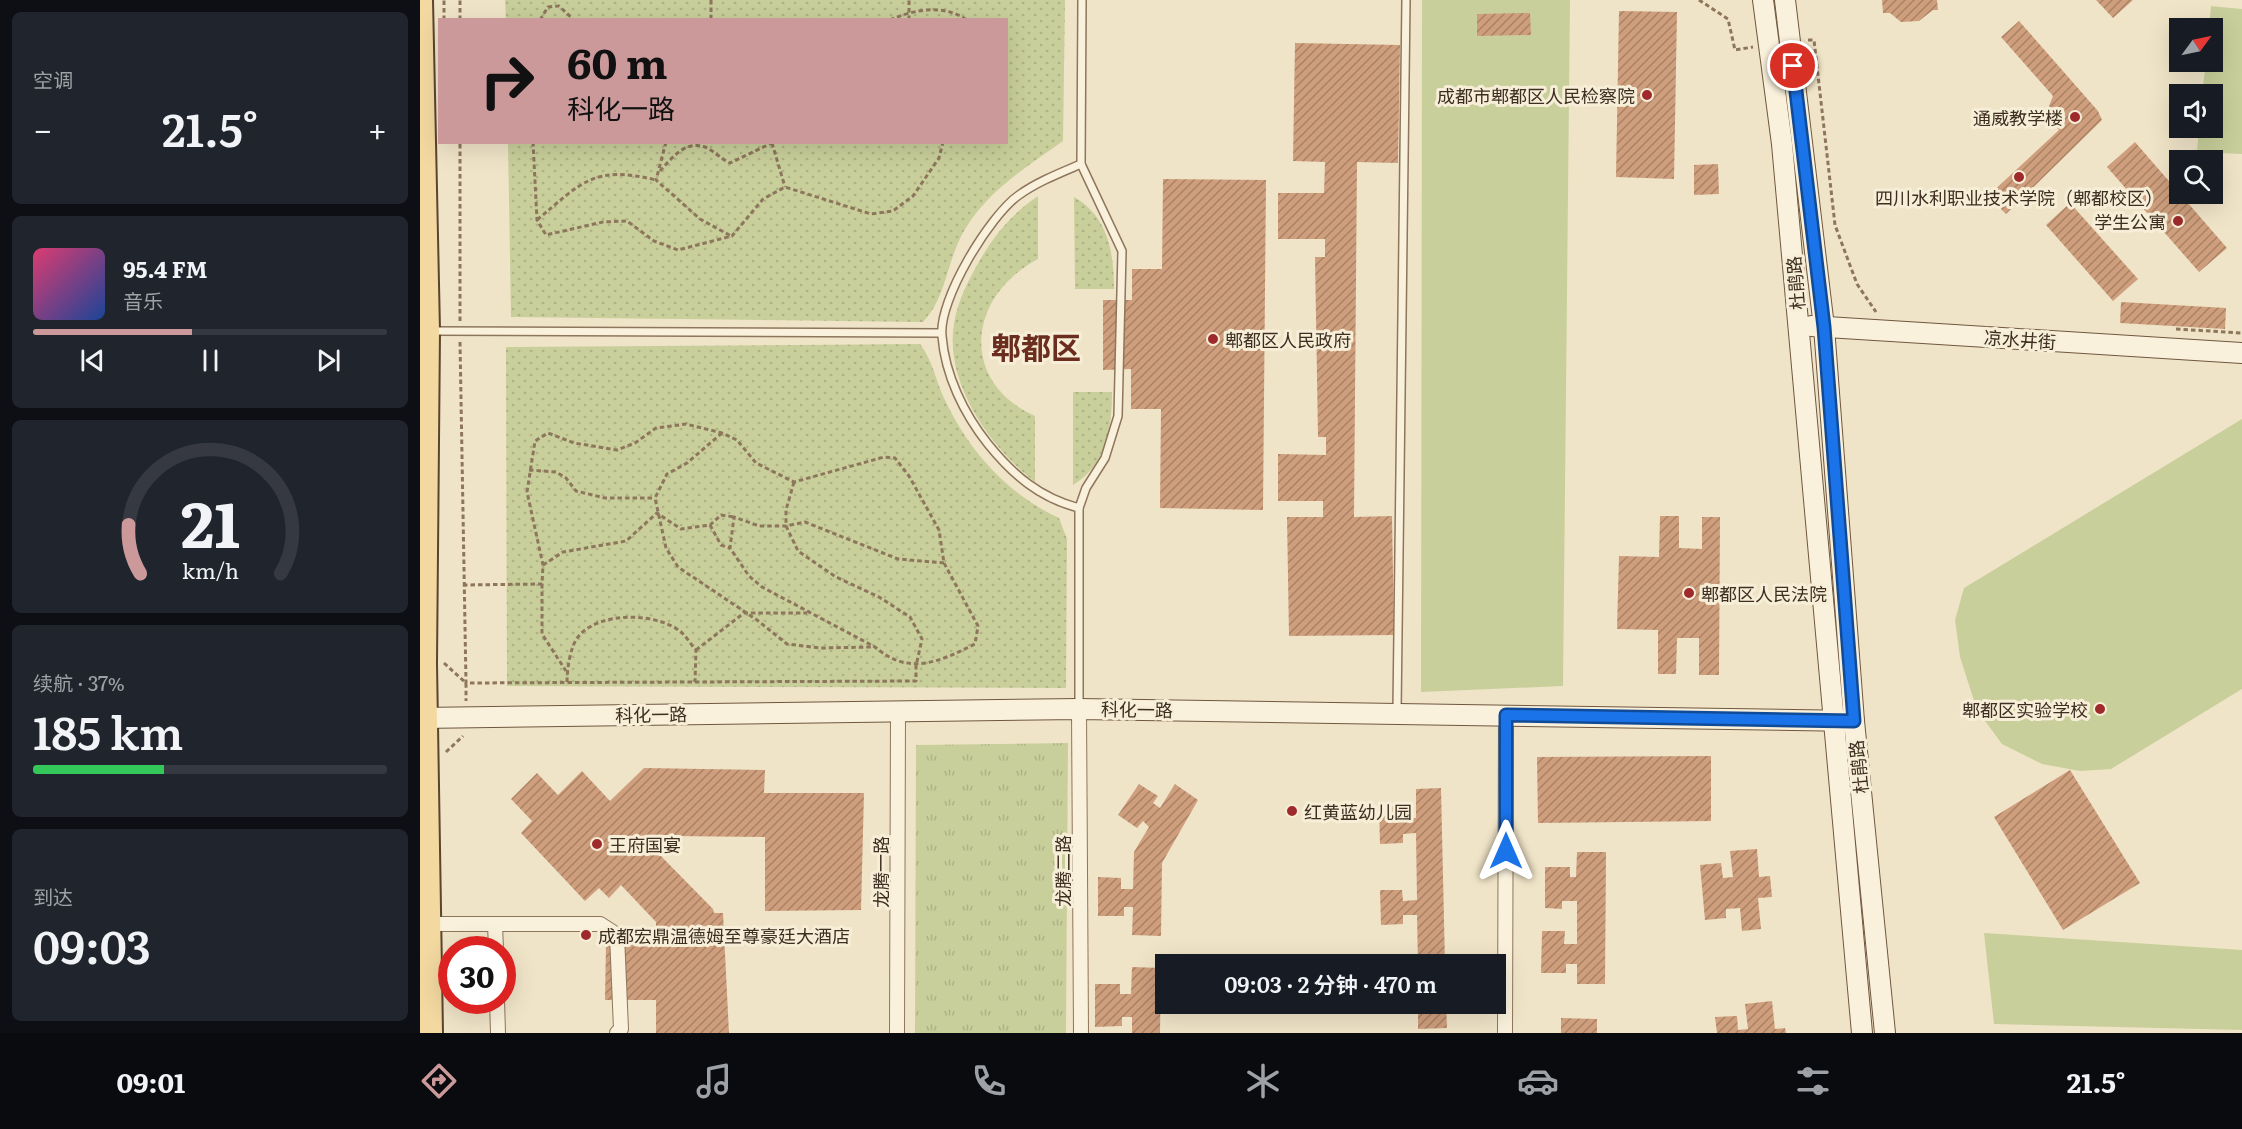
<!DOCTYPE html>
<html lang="zh">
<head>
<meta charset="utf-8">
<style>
	body { margin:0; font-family:Literata,"Noto Sans SC",serif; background:#20242c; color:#f1f3f6; height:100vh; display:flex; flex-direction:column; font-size:22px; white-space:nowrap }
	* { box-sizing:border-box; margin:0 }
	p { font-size:20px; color:#9ea1a6 }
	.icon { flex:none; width:33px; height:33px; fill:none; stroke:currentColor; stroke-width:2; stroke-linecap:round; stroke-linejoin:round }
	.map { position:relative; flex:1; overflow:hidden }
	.details { display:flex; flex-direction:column; gap:12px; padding:12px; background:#0d0f14; width:420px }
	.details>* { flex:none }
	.guide { position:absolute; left:18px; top:18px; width:570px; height:126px; border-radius:0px; box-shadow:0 6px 24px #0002; background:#cc999b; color:#111; overflow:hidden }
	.needle { width:39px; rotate:57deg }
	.controls { position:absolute; left:1749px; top:18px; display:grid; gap:12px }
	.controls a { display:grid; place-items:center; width:54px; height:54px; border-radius:0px; background:#171b24; box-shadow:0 6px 24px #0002; font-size:30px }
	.speed { position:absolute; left:18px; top:936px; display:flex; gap:12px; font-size:30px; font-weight:700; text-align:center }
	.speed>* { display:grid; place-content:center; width:78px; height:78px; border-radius:50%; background:#171b24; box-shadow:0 6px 24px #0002; line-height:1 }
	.speed .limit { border:9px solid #d22; background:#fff; color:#111 }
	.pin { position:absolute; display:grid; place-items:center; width:51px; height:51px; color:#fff; margin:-26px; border:3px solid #fff; border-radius:50%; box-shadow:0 2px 6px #0007 }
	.me { position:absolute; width:66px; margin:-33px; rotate:0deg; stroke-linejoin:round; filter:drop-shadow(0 0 4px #0008) }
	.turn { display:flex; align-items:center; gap:21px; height:126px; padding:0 30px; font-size:27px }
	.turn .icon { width:78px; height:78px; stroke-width:2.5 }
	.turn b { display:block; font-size:42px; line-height:51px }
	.big { font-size:45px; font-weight:600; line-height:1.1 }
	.details .widget { flex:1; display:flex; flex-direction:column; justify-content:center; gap:9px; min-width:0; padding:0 21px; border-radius:9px; background:#20242c }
	.details .dial { align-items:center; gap:0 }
	.dial svg { height:156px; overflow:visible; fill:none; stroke:#363941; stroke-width:7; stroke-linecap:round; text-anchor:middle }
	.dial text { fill:#f1f3f6; stroke:none }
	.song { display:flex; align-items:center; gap:18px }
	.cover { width:72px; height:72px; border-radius:9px; background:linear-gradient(135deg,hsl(340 70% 55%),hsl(220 70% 35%)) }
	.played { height:6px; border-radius:3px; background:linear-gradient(90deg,#cc999b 45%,#363941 45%) }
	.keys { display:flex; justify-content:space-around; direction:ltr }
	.heat { display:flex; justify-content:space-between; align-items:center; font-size:33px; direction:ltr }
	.charge { height:9px; border-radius:4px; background:linear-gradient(90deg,#34c759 37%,#363941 0) }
	.trip { position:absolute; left:735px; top:954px; width:351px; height:60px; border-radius:0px; background:#171b24; box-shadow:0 6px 24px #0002; font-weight:600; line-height:60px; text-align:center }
	.menu { display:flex; height:96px; justify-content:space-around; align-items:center; background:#090b0e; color:#9ea1a6 }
	.menu .icon { width:42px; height:42px }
	.menu .selected { color:#cc999b }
	.menu b { font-size:27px; color:#f1f3f6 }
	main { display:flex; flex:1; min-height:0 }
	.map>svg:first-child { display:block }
	.grass { fill:url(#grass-dots) }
	.park { fill:url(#park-tufts) }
	.garden { fill:#c9cf9b }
	.building { fill:url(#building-hatch) }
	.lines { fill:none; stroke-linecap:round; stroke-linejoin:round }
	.lane-casing { stroke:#8d765c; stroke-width:10 }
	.street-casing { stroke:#8d765c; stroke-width:16 }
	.secondary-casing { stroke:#6f573f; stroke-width:22 }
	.primary-casing { stroke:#5b4430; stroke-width:26 }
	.path { stroke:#8d765c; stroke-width:3; stroke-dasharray:4.5 3; stroke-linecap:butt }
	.lane { stroke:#faf1dc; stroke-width:7 }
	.street { stroke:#faf1dc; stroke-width:14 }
	.secondary { stroke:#faf1dc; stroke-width:20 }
	.primary { stroke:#f3d9a0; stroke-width:22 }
	.route-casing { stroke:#114b97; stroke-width:15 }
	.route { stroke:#1a73e8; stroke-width:10 }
	.poi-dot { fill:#9e2a2b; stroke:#f7eed8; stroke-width:2 }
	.labels { text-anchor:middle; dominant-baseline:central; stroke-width:6; stroke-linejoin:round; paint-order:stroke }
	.poi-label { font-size:18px; fill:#3d2e20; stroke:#f7eed8; text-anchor:start }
	.street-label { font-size:18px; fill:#3d2e20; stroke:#f7eed8 }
	.town-label { font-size:30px; font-weight:bold; fill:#6b2e1e; stroke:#f7eed8 }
</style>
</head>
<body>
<main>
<section class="details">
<div class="widget"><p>空调</p>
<div class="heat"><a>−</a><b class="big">21.5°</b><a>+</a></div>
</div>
<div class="widget">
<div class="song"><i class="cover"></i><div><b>95.4 FM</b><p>音乐</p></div></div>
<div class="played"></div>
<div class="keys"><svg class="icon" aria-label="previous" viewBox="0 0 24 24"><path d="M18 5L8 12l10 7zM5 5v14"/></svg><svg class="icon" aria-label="pause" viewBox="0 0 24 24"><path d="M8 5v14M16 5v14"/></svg><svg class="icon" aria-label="next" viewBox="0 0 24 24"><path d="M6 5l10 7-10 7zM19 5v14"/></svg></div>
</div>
<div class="widget dial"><svg viewBox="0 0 100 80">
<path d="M14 69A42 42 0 1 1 86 69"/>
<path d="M14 69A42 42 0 0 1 8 44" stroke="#cc999b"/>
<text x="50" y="56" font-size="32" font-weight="700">21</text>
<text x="50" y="72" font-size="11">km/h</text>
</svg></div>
<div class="widget"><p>续航 · 37%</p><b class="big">185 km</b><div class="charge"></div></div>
<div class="widget"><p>到达</p><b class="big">09:03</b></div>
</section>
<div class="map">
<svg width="1822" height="1033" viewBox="0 0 1822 1033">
	<defs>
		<pattern id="grass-dots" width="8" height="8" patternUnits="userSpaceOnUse" patternTransform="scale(1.5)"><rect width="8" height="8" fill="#c9cf9b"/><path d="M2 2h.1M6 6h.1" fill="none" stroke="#aeb285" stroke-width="1.8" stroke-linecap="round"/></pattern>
		<pattern id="park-tufts" width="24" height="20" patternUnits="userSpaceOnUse" patternTransform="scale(1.5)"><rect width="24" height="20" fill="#c9cf9b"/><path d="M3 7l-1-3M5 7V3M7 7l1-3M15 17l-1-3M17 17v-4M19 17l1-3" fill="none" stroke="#aeb285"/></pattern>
		<pattern id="building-hatch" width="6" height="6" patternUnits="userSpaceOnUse" patternTransform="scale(1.5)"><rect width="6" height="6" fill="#cf9f7d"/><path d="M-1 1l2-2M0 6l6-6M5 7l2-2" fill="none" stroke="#a98266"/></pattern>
	</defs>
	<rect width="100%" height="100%" fill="#f0e4c8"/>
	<g class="grass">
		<path d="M85 0H645L643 141C604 169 559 196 538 243 526 270 524 300 503 322L91 317 88 143 586 142V20H86Z"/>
		<path d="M618 196V259C548 296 538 381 615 416V482C571 448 524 383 534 324 537 302 549 279 560 260 575 234 593 213 618 196Z"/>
		<path d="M654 197C688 216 694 253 694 289H655Z"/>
		<path d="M500 344C513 361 515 379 524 398 548 450 587 494 639 518L647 539 646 688 87 686 86 347Z"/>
		<path d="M653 392H692C692 428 686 465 653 485Z"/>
	</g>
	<polygon class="park" points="648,743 646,1033 495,1033 496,745"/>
	<g class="garden">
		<polygon points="1002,0 1150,0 1143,686 1001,692"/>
		<polygon points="1791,6 1822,9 1822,154 1777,152 1779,128 1792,128 1792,94 1782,94 1786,62 1792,62 1792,28 1789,28"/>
		<polygon points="1822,419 1822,689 1691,769 1660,771 1622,764 1582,744 1557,710 1540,657 1535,620 1544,588"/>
		<polygon points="1564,933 1822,950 1822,1030 1574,1024"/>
	</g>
	<g class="building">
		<polygon points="1462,0 1517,0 1518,10 1513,10 1499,21 1481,22 1470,13 1463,13"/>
		<polygon points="1676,0 1713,0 1693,18"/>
		<polygon points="1199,11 1257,12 1254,179 1196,177"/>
		<polygon points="1110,13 1111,35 1057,36 1057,14"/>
		<polygon points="1599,21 1678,111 1682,120 1586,214 1568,196 1639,130 1628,118 1627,111 1633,96 1581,37"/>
		<polygon points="875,43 980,45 978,163 937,162 934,517 972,516 974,635 869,636 867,517 903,517 903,501 858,501 858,454 906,455 906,437 898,437 895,257 905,257 905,239 858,239 858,193 904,193 905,162 873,161"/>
		<polygon points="1715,142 1807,248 1779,272 1687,167"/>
		<polygon points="1298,164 1299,194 1274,195 1274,165"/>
		<polygon points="743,179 846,180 843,510 740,508 741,409 711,409 711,369 683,370 683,300 712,300 712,269 742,269"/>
		<polygon points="1650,203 1718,279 1693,301 1626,225"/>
		<polygon points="1701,302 1806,308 1805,329 1700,323"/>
		<polygon points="1240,516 1259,516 1259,548 1282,549 1282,517 1300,517 1299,675 1279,675 1279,638 1257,638 1256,674 1238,674 1238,630 1197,629 1199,556 1239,557"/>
		<polygon points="1291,756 1291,821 1118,823 1117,757"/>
		<polygon points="224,768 345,770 344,793 444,793 441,910 345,911 345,837 251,836 236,851 293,909 294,913 303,913 309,1033 236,1033 236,1000 185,1000 186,943 236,943 236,922 201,885 189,898 179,888 165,901 101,833 112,821 91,799 117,773 138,795 162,771 190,801"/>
		<polygon points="1650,770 1720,883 1643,930 1574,817"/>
		<polygon points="719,784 738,796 733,803 740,808 755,784 778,800 742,863 741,936 712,935 713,907 704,907 704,916 678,916 678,877 701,878 701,889 713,889 714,852 729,827 723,821 717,828 698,815"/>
		<polygon points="1021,788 1025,964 998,964 997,915 983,915 983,924 961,925 960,890 982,890 983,901 997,900 996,833 983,834 983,843 960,844 959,806 982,806 982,818 996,818 996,789"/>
		<polygon points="1337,849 1339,877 1350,876 1352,897 1338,898 1341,929 1322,931 1320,908 1306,909 1306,918 1285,920 1280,865 1301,863 1303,878 1313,877 1310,851"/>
		<polygon points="1157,852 1186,852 1185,984 1157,984 1157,964 1146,964 1146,973 1121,973 1122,931 1145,931 1144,944 1157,944 1157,901 1142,901 1142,909 1125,908 1125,867 1150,867 1150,877 1156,877"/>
		<polygon points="712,967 741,968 740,1033 712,1033 712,1017 702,1017 702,1026 675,1027 675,984 700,984 700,994 711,994"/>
		<polygon points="1352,1001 1355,1029 1365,1028 1366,1033 1297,1033 1295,1017 1317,1016 1318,1030 1328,1029 1325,1004"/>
		<rect x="961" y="1004" width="25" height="5"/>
		<polygon points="998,1004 1026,1004 1027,1028 998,1029"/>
		<polygon points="1141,1018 1177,1019 1177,1033 1141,1033"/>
	</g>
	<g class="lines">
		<defs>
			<g id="lane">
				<polyline points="11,331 521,333"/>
				<polyline points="659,508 666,488 685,458 698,416 702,251 661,164"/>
				<path d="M659 708V508C620 498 593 475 568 444 544 414 525 375 522 336 518 300 570 215 599 195 617 182 640 173 661 164L662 0"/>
				<polyline points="977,711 986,0"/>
			</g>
			<g id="street">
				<polyline points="659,709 661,1033"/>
				<polyline points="9,924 180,924 197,935 201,1029 197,1033"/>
				<polyline points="75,924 76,950"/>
				<polyline points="77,1000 78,1033"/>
				<polyline points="477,1033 478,711"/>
				<polyline points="1085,1033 1086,715"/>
			</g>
			<g id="secondary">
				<polyline points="1343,0 1362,144 1442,1033"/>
				<polyline points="1365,0 1404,327 1434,721 1465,1033"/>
				<polyline points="1391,326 1822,353"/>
				<polyline points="0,718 659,709 1434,721"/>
			</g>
			<polyline id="primary" points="1,0 8,331 5,663 11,1033"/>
		</defs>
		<use href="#lane" class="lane-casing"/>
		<use href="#street" class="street-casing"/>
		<use href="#secondary" class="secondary-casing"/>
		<use href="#primary" class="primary-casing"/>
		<g class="path">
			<polyline points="291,0 291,20"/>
			<polyline points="1279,0 1308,19 1315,50 1333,47"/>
			<polyline points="24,20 24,0"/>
			<polyline points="40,20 40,0"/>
			<polyline points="120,20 128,7 139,6 154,20"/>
			<path d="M470 20C495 9 524 4 547 20"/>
			<polyline points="489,20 489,0"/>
			<polyline points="1388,40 1394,40 1415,225 1437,284 1456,312"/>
			<polyline points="113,142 117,220 126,235 183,222 207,221 234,241 258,250 312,236 343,199 365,187 451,214 473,211 493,196 519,158 523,142"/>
			<polyline points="246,142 236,180 280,219 311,236"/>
			<polyline points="352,143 365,187"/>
			<path d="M240 171C252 158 265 140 285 147 293 150 301 159 310 163L352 143 363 142"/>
			<path d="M117 220C162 182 174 165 236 180"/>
			<polyline points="40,321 40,142"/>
			<polyline points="1756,329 1822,333"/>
			<polyline points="40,342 46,683 496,681 496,666 502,639 490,617 459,597 416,577 378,551 366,526 366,510 374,482"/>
			<polyline points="302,433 267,463 247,474 235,498 246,548 258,567 337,620 367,644 400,648 452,647"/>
			<polyline points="109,470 136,472 146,478 156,491 185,498 235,498"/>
			<polyline points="290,525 301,545 310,548"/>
			<polyline points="123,565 143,552 206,541 237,513 261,529 290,525 301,515 314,517"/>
			<polyline points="122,584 122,634 146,671"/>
			<path d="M43 585 122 584 123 565 107 492 115 441 128 433 154 443 197 450 215 443 236 428 266 424 302 433 317 440 336 463 374 482 464 457 475 458 489 476 519 530 524 563 558 626 555 644C519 662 489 676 455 647L342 587 329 576 310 548 314 517 339 526H366L385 522 478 559 524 563"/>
			<polyline points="276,650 324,613 387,613"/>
			<polyline points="24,663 46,683 46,701"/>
			<path d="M147 682C147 670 150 647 158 637 178 611 237 612 261 632 267 637 271 645 276 650L275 682"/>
			<polyline points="26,752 43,736"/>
		</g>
		<use href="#lane" class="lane"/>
		<use href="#street" class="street"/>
		<use href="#secondary" class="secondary"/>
		<use href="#primary" class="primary"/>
	</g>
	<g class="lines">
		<defs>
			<polyline id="route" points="1086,851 1086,715 1434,721 1404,327 1373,66"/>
		</defs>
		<use href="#route" class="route-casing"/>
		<use href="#route" class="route"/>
	</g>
	<g class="poi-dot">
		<circle cx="1227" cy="95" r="6"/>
		<circle cx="1655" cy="117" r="6"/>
		<circle cx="1599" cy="177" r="6"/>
		<circle cx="1758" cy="221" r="6"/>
		<circle cx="793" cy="339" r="6"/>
		<circle cx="1269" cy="593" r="6"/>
		<circle cx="1680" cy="709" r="6"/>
		<circle cx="872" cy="811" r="6"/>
		<circle cx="177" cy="844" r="6"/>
		<circle cx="166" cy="935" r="6"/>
	</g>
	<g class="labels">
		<g class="poi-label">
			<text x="1215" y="95" text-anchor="end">成都市郫都区人民检察院</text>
			<text x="1643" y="117" text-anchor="end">通威教学楼</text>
			<text x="1599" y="197" text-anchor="middle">四川水利职业技术学院（郫都校区）</text>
			<text x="1746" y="221" text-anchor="end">学生公寓</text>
			<text x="805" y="339">郫都区人民政府</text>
			<text x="1281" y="593">郫都区人民法院</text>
			<text x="1668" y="709" text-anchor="end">郫都区实验学校</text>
			<text x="884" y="811">红黄蓝幼儿园</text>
			<text x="189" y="844">王府国宴</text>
			<text x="178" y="935">成都宏鼎温德姆至尊豪廷大酒店</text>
		</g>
		<g class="street-label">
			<text transform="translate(1375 283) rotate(-95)">杜鹃路</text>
			<text transform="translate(1600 339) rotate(4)">凉水井街</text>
			<text transform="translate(717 709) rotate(1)">科化一路</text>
			<text transform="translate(231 714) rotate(-1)">科化一路</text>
			<text transform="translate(1438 767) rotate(-96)">杜鹃路</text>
			<text transform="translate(642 871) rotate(-90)">龙腾二路</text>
			<text transform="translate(460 872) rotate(-90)">龙腾一路</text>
		</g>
		<g class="town-label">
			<text x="616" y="346">郫都区</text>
		</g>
	</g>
</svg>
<div class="controls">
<a><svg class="needle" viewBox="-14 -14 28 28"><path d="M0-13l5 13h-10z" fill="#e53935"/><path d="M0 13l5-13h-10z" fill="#9ea1a6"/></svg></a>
<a><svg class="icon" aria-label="sound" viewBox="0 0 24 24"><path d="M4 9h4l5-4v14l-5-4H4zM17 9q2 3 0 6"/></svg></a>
<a><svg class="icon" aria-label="search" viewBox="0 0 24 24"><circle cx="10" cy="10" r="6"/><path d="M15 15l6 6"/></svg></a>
</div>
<div class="speed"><div class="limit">30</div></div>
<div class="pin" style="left:1373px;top:66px;background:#d93025"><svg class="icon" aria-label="arrive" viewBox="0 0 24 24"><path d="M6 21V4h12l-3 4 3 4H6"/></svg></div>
<svg class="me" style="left:1086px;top:851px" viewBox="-20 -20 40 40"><path d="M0-17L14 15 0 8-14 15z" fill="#1a73e8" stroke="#fff" stroke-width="4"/></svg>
<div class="trip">09:03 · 2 分钟 · 470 m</div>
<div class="guide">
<div class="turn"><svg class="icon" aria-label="right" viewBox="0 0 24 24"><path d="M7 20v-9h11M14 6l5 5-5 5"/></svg><div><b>60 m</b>科化一路</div></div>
</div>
</div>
</main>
<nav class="menu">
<b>09:01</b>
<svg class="icon selected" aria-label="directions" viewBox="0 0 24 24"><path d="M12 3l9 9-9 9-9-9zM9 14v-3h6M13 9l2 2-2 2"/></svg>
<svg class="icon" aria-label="music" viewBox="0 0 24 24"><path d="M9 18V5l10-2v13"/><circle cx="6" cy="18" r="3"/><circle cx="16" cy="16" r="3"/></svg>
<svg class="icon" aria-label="phone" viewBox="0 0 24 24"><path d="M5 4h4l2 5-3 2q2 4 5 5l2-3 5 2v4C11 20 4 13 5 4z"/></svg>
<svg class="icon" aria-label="climate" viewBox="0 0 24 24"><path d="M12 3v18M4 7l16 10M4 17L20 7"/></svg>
<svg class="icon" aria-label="car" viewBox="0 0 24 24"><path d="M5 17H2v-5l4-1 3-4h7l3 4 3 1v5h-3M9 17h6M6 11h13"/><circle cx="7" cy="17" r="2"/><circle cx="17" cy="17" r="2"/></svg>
<svg class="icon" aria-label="filters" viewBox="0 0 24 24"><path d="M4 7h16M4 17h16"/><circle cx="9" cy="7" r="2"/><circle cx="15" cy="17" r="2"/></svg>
<b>21.5°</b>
</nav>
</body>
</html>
